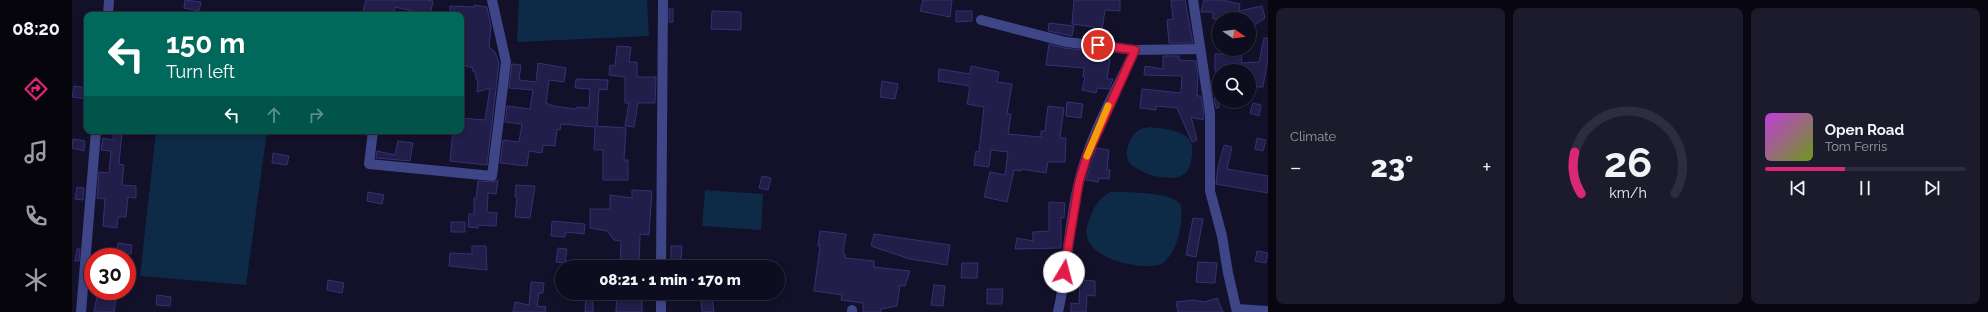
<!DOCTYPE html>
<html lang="en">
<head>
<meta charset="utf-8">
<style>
	body { margin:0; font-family:Raleway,sans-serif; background:#1c1b2c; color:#f1f3f6; height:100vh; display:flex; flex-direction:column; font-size:15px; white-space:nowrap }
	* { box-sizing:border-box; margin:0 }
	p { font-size:13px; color:#9b9ca4 }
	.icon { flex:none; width:22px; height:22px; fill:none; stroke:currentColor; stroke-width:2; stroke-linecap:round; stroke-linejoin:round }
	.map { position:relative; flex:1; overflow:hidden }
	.details { display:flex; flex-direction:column; gap:8px; padding:8px; background:#080711; width:720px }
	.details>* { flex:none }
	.hud { position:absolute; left:12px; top:12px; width:380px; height:122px; border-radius:8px; box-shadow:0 2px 6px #0003,0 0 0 1px #2e2d3d; background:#00695c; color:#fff; overflow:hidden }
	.needle { width:26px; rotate:103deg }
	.controls { position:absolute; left:1140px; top:12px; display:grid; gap:8px }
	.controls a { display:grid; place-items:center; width:44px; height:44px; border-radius:50%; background:#0e0d1f; box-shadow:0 2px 6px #0003,0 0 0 1px #2e2d3d; font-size:20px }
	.speed { position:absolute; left:12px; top:248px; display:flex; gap:8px; font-size:20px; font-weight:700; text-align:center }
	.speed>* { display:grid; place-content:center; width:52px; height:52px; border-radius:50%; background:#0e0d1f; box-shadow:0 2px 6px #0003,0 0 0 1px #2e2d3d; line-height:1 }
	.speed .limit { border:6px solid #d22; background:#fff; color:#111 }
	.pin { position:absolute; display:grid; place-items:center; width:34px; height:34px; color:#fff; margin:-17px; border:2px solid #fff; border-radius:50%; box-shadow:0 1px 4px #0007 }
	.me { position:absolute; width:44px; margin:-22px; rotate:8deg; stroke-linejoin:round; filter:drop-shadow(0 0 3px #0008) }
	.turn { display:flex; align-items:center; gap:14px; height:84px; padding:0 16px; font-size:18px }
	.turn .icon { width:52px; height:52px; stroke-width:2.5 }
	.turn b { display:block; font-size:28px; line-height:34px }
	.lanes { display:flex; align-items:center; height:38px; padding:0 16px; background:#0003; justify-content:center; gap:20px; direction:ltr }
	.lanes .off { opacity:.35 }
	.big { font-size:30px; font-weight:800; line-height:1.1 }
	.details .card { flex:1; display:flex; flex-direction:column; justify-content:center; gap:6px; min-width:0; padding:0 14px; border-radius:8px; background:#1c1b2c }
	.details .dial { align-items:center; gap:0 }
	.dial svg { height:104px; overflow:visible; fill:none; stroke:#2e2d3d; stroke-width:7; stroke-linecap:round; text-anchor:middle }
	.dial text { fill:#f1f3f6; stroke:none }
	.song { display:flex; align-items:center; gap:12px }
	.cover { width:48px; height:48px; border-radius:6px; background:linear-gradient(135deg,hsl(290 70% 55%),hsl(80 70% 35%)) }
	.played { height:4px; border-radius:2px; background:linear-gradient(90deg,#db2777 40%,#2e2d3d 40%) }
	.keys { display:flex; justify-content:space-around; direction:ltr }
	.heat { display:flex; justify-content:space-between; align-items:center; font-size:22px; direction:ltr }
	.details .tiles { flex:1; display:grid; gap:8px; grid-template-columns:repeat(3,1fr) }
	.trip { position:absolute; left:483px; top:260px; width:230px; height:40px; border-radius:20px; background:#0e0d1f; box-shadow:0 2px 6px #0003,0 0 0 1px #2e2d3d; font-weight:800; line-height:40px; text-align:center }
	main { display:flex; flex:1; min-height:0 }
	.dock { display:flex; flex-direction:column; width:72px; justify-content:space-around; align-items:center; background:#06050c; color:#9b9ca4 }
	.dock .icon { width:28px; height:28px }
	.dock .on { color:#db2777 }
	.dock b { font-size:18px; color:#f1f3f6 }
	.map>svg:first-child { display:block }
	.water { fill:#0d2a47 }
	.building { fill:#211e4a; stroke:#353175 }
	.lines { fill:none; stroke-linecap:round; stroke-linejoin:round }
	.minor { stroke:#3e4687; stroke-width:10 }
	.route-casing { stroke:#92132f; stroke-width:10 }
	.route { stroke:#e11d48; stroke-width:7 }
	.slow { stroke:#f59e0b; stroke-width:7 }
</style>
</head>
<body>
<main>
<nav class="dock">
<b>08:20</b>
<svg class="icon on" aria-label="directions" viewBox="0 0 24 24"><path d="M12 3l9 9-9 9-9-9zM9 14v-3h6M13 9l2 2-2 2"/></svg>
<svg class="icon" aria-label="music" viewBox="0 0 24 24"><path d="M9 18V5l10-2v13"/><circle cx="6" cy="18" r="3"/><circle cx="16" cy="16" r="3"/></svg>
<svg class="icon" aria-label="phone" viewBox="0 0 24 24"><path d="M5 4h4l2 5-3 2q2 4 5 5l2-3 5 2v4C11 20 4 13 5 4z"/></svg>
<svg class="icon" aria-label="climate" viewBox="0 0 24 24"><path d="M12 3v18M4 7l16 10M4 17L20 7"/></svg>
</nav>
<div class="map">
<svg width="1196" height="312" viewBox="0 0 1196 312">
	<rect width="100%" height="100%" fill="#121129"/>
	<g class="water">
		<polygon points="447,0 575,0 577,36 445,42"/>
		<path d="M1078 127C1097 130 1124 130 1120 155 1119 162 1118 170 1112 174 1100 184 1062 173 1056 160 1053 153 1056 145 1059 139 1064 130 1069 128 1078 127Z"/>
		<polygon points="84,131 195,131 174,285 68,276"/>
		<polygon points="633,190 691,194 689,230 630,226"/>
		<path d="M1039 192C1053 192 1101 192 1108 204 1111 210 1109 222 1108 229 1106 242 1101 255 1090 264 1070 271 1019 260 1015 236 1013 229 1017 221 1019 215 1023 205 1029 196 1039 192Z"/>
	</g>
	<g class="building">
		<polygon points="113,0 129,2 127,11 112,8"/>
		<polygon points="294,0 356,0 361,1 358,15 323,7 322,15 290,15"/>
		<polygon points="851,0 880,0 878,17 848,11"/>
		<polygon points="1002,0 1048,0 1048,11 1033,10 1030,30 1037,31 1036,40 1020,39 1022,27 1000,24"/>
		<polygon points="1099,0 1113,0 1121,43 1097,43 1095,20 1101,19"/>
		<polygon points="1132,0 1150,0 1168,4 1167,11 1190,6 1193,18 1177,29 1177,19 1141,19 1141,12 1129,12"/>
		<polygon points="402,5 415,7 419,27 417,47 423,52 427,63 415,165 378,161 381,131 389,131 389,118 413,120 418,88 405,92 406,80 404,79 403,71 401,72 401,68 390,65 389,15 378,15 378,6 402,7"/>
		<rect x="597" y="9" width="4" height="13"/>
		<polygon points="640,11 669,12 669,30 639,29"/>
		<polygon points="884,11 900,11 900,21 884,22"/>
		<polygon points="977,23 1002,26 1000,36 976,31"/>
		<polygon points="1192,38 1196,38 1196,59 1191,87 1177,87 1177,70 1143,71 1143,54 1160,54 1160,49 1171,49 1169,63 1187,62"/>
		<polygon points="977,44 993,48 1034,53 1033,59 1038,59 1035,79 1041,79 1037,89 1025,88 1024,93 1010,90 1013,77 1011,77 1012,68 974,65"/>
		<polygon points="545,46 559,47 557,62 565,62 565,77 584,77 583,103 566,103 562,127 553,126 557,103 553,103 553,77 537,75 538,65 543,66"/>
		<polygon points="1091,56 1107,56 1107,60 1124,61 1126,75 1125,96 1129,96 1132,113 1131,120 1119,117 1125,140 1120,142 1105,108 1084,106 1084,110 1068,108 1070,89 1109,93 1110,76 1072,75 1073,66 1091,69"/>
		<polygon points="466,63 494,68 492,82 477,80 474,103 481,106 504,109 505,107 517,108 518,89 503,88 504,79 536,80 535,90 527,89 525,126 554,128 552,160 556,160 556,180 531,180 531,150 522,150 523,127 489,124 488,130 485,129 483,146 471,145 470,153 457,151 455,166 428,163 431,140 447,142 450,124 433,122 435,106 458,109 461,90 437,88 440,64 449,65 447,80 464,82"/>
		<polygon points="899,66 927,72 925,82 940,84 935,114 939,114 936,134 969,137 969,131 973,131 976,106 992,108 988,138 994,138 993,162 976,162 974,173 949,169 949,171 942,170 935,202 912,197 918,172 933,175 936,152 919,150 917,167 902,165 904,151 907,152 912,107 895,104 898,86 866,81 867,69 898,74"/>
		<polygon points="810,81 826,84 823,99 808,97"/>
		<polygon points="2,86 15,88 15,99 0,97"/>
		<polygon points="1142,98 1147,99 1147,108 1144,108"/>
		<polygon points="995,102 1011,104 1009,118 994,116"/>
		<polygon points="1181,103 1189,105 1187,116 1178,113"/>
		<polygon points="42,131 50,131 47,164 52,165 50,185 64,186 64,198 56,197 54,217 46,217 45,228 31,226 33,199 25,198 27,172 37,173 39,151 29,150 31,138 41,140"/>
		<polygon points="1185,138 1194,140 1191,151 1183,149"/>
		<polygon points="1,139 13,141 12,151 0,148"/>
		<polygon points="326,141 341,143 338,161 304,158 305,151 323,155"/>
		<polygon points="1152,145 1160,147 1155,169 1196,176 1196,193 1144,184 1146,167"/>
		<polygon points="1024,148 1037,150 1035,170 1038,170 1037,179 1027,178 1026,182 1014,180"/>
		<polygon points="201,153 217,156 215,165 200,163"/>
		<polygon points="690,176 699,178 696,190 687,188"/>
		<polygon points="426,180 424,194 416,193 415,212 425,213 424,226 406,225 406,228 396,227 397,214 402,214 402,198 404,198 406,181 420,182"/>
		<polygon points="444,185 463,186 458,218 443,217 445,197 443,197"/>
		<polygon points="5,187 12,188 11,200 3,199"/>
		<polygon points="560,190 580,191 577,235 568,234 567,267 548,267 549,241 542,240 535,231 518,228 518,209 538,209 538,195 560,198"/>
		<polygon points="296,192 312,195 310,204 295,201"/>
		<polygon points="977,202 993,203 992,218 989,217 989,248 943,249 945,238 961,241 961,232 977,231"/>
		<polygon points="1121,218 1131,219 1124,257 1114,255"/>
		<polygon points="480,221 513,224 512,234 494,232 493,237 479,236"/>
		<rect x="379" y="222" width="14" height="10"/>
		<polygon points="748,231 774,234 771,253 773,254 773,258 802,261 802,267 838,271 833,286 828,285 825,306 809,309 809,312 791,312 791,303 769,300 770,295 742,291 748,246 746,246"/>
		<polygon points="802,234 878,245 875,265 838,259 799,246"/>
		<polygon points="46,243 60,245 59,254 45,253"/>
		<polygon points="400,246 414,246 415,270 377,266 378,253 400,254"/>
		<polygon points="599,246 610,246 609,260 599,260"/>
		<polygon points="486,248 495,249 493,263 484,262"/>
		<polygon points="5,249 8,249 7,261 3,261"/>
		<polygon points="1185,251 1196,253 1194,263 1183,261"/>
		<polygon points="1126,262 1145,263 1143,283 1124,282"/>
		<polygon points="890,263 906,263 905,278 889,278"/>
		<polygon points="256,280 272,283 270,293 255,290"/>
		<polygon points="1008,280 1023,281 1023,296 1015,295 1014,312 999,312 999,303 1007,304"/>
		<polygon points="459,282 472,283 471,293 467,293 465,306 474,307 473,312 441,312 443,302 457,305"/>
		<polygon points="862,285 873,286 871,306 859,305"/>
		<polygon points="915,289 931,289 930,304 915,304"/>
		<polygon points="26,291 45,293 42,312 22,312"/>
		<polygon points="514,293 521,293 521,312 513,312"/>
		<polygon points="545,293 570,293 570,312 544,312"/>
		<polygon points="85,295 99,297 98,306 84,305"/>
		<polygon points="640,297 642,312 630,312 629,298"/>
		<polygon points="1145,298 1151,312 1106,312 1104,302 1122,300 1132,302"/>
	</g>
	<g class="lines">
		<g class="minor">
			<polyline points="1121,0 1138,113 1138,191 1150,236 1156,273 1165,312"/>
			<polyline points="36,15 37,0"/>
			<polyline points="909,20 994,42 1063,50 1128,49"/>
			<polyline points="301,131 297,164 420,176 434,62 420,0"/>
			<polyline points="589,267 591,0"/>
			<polyline points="1165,309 1196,311"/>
			<polyline points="9,312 24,131"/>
			<polyline points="589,312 589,293"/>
			<polyline points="780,312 780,310"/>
			<path d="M986 312C996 269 996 225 1007 182 1018 135 1043 93 1063 50"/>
		</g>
	</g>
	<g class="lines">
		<defs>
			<polyline id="route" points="992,272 1007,182 1015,156 1063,50 1026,45"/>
		</defs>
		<use href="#route" class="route-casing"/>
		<use href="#route" class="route"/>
		<polyline class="slow" points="1015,156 1036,106"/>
	</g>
</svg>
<div class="controls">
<a><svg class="needle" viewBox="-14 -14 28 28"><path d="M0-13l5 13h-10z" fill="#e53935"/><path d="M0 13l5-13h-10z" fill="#9b9ca4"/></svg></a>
<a><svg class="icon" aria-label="search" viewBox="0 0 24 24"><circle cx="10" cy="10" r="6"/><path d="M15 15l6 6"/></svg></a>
</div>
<div class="speed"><div class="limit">30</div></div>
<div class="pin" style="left:1026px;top:45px;background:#d93025"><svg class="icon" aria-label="arrive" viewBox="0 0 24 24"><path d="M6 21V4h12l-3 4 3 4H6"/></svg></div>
<svg class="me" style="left:992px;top:272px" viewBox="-20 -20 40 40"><circle r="19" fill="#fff"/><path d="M0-13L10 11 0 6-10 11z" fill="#e11d48"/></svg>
<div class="trip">08:21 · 1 min · 170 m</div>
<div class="hud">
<div class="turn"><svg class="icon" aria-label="left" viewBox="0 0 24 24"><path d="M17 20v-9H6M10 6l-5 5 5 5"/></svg><div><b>150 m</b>Turn left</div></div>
<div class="lanes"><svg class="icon" aria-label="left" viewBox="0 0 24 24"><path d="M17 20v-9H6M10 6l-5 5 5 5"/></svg><svg class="icon off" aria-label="ahead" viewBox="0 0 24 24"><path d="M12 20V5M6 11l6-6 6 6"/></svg><svg class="icon off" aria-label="right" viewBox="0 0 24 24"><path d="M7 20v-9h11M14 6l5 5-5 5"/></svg></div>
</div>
</div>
<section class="details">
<div class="tiles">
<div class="card"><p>Climate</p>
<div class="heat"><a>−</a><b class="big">23°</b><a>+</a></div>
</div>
<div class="card dial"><svg viewBox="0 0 100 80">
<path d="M14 69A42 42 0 1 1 86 69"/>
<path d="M14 69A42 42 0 0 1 9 37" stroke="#db2777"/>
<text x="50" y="56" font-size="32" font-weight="700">26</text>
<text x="50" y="72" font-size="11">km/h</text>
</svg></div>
<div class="card">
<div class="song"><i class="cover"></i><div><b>Open Road</b><p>Tom Ferris</p></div></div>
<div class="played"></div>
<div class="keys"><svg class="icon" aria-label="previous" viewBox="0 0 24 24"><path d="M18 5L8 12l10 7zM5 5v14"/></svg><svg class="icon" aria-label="pause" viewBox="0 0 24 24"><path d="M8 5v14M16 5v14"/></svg><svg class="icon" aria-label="next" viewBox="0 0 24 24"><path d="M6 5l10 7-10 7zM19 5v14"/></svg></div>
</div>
</div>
</section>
</main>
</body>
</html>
